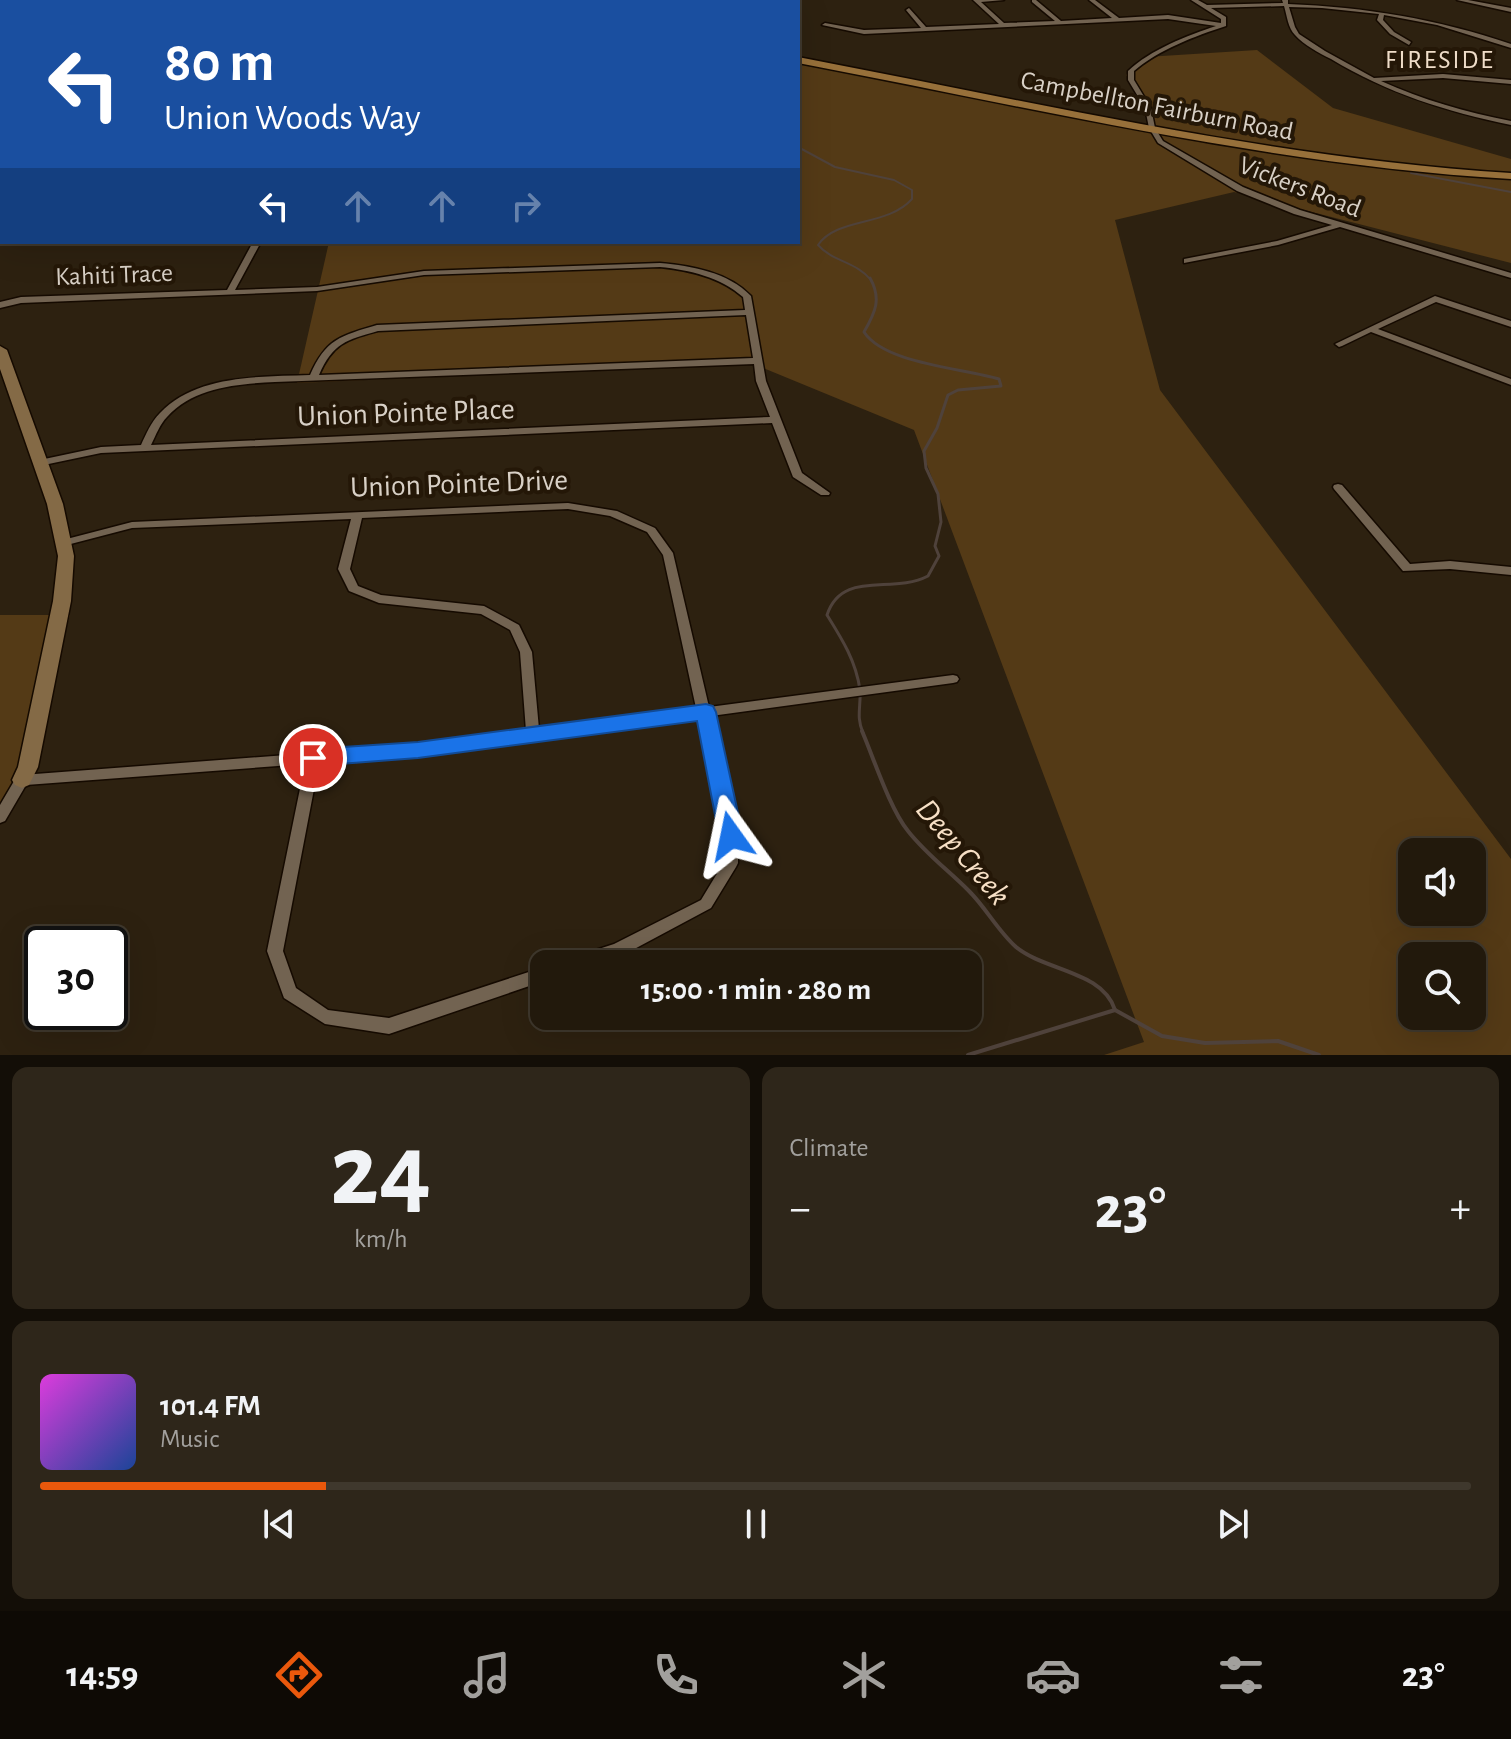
<!DOCTYPE html>
<html lang="en">
<head>
<meta charset="utf-8">
<style>
	body { margin:0; font-family:"Alegreya Sans",sans-serif; background:#2e261a; color:#f1f3f6; height:100vh; display:flex; flex-direction:column; font-size:30px; white-space:nowrap }
	* { box-sizing:border-box; margin:0 }
	p { font-size:26px; color:#a2a09d }
	.icon { flex:none; width:44px; height:44px; fill:none; stroke:currentColor; stroke-width:2; stroke-linecap:round; stroke-linejoin:round }
	.map { position:relative; height:1055px; overflow:hidden }
	.side { display:flex; flex-direction:column; gap:12px; padding:12px; background:#130e07; flex:1 }
	.side>* { flex:none }
	.top-card { position:absolute; left:0px; top:0px; width:800px; height:244px; box-shadow:0 8px 32px #0002,0 0 0 2px #3f382d; background:#1a4fa0; color:#fff; overflow:hidden }
	.fabs { position:absolute; left:1398px; top:838px; display:grid; gap:16px }
	.fabs a { display:grid; place-items:center; width:88px; height:88px; border-radius:16px; background:#22190c; box-shadow:0 8px 32px #0002,0 0 0 2px #3f382d; font-size:40px }
	.speed { position:absolute; left:24px; top:926px; display:flex; gap:16px; font-size:40px; font-weight:700; text-align:center }
	.speed>* { display:grid; place-content:center; width:104px; height:104px; border-radius:50%; background:#22190c; box-shadow:0 8px 32px #0002,0 0 0 2px #3f382d; line-height:1 }
	.speed .limit { border:4px solid #111; border-radius:12px; background:#fff; color:#111 }
	.pin { position:absolute; display:grid; place-items:center; width:68px; height:68px; color:#fff; margin:-34px; border:4px solid #fff; border-radius:50%; box-shadow:0 2px 8px #0007 }
	.me { position:absolute; width:88px; margin:-44px; rotate:348deg; stroke-linejoin:round; filter:drop-shadow(0 0 6px #0008) }
	.turn { display:flex; align-items:center; gap:28px; height:168px; padding:0 32px; font-size:36px }
	.turn .icon { width:104px; height:104px; stroke-width:2.5 }
	.turn b { display:block; font-size:56px; line-height:68px }
	.lanes { display:flex; align-items:center; height:76px; padding:0 32px; background:#0003; justify-content:center; gap:40px; direction:ltr }
	.lanes .off { opacity:.35 }
	.big { font-size:60px; font-weight:700; line-height:1.1 }
	.side .card { flex:1; display:flex; flex-direction:column; justify-content:center; gap:12px; min-width:0; padding:0 28px; border-radius:16px; background:#2e261a }
	.side .dial { align-items:center; gap:0 }
	.dial b { font-size:104px; line-height:1 }
	.song { display:flex; align-items:center; gap:24px }
	.cover { width:96px; height:96px; border-radius:12px; background:linear-gradient(135deg,hsl(300 70% 55%),hsl(220 70% 35%)) }
	.played { height:8px; border-radius:4px; background:linear-gradient(90deg,#ea580c 20%,#3f382d 20%) }
	.keys { display:flex; justify-content:space-around; direction:ltr }
	.heat { display:flex; justify-content:space-between; align-items:center; font-size:44px; direction:ltr }
	.side .tiles { flex:1; display:grid; gap:12px; grid-template-columns:1fr 1fr }
	.card:last-child { grid-column:span 2 }
	.trip { position:absolute; left:530px; top:950px; width:452px; height:80px; border-radius:16px; background:#22190c; box-shadow:0 8px 32px #0002,0 0 0 2px #3f382d; font-weight:700; line-height:80px; text-align:center }
	.dock { display:flex; height:128px; justify-content:space-around; align-items:center; background:#0e0a05; color:#a2a09d }
	.dock .icon { width:56px; height:56px }
	.dock .active { color:#ea580c }
	.dock b { font-size:36px; color:#f1f3f6 }
	.map>svg:first-child { display:block }
	.green { fill:#543a16; fill-rule:evenodd }
	.lines { fill:none; stroke-linecap:round; stroke-linejoin:round }
	.stream-far2 { stroke:#4f423b; stroke-width:2 }
	.stream-far1 { stroke:#4f423b; stroke-width:3 }
	.stream { stroke:#4f423b; stroke-width:4 }
	.street-casing { stroke:#150a00; stroke-width:3 }
	.secondary-casing { stroke:#150a00; stroke-width:3 }
	.primary-casing { stroke:#150a00; stroke-width:3 }
	.street { fill:#726351; fill-rule:evenodd }
	.secondary { fill:#846a46; fill-rule:evenodd }
	.primary { fill:#97703a; fill-rule:evenodd }
	.route { fill:#1a73e8; stroke:#114b97; stroke-width:2 }
	.labels { text-anchor:middle; dominant-baseline:central; stroke-width:8; stroke-linejoin:round; paint-order:stroke }
	.far-neighbourhood-label { font-size:26px; letter-spacing:2px; fill:#efddc9; stroke:#241707 }
	.far-street-label { font-size:26px; fill:#d8d0c6; stroke:#241707 }
	.street-label { font-size:30px; fill:#d8d0c6; stroke:#241707 }
	.water-label { font-size:32px; font-style:italic; fill:#f7e0c6; stroke:#241707 }
</style>
</head>
<body>
<div class="map">
<svg width="1511" height="1055" viewBox="0 0 1511 1055">
	<rect width="100%" height="100%" fill="#2d2110"/>
	<g class="green">
		<path d="M1257 50 1333 108 1511 159V263L1234 192 1115 220 1160 390 1511 859V1055H1104L1144 1042 914 430 751 363 297 383 329 242H798V58L1150 127 1140 95 1126 75 1146 57ZM1412 852H1472V912H1412ZM1412 956H1472V1016H1412Z"/>
		<polygon points="0,615 70,615 20,791 0,823"/>
	</g>
	<g class="lines">
		<g class="stream-far2">
			<path d="M798 147 835 167 894 180 912 190V199C887 227 837 217 818 245 833 262 857 262 871 280"/>
			<polyline points="1411,173 1511,192"/>
		</g>
		<path class="stream-far1" d="M863 733C856 717 861 707 860 690 856 661 842 639 827 615 842 569 892 595 928 576L939 556 935 546 941 522 938 494 926 468 924 451 937 428 948 395 958 390 1001 386 999 379C963 368 885 364 864 332 875 313 882 299 870 278"/>
		<g class="stream">
			<path d="M862 731C874 759 890 809 908 831 926 854 948 870 969 891 986 908 998 931 1016 947 1045 971 1103 971 1115 1010L1162 1036 1205 1043 1278 1041 1319 1055"/>
			<polyline points="968,1055 1115,1010"/>
		</g>
		<defs>
			<g id="street">
				<polygon points="144,0 150,0 149,2 143,2"/>
				<path d="M973 0H1004L981 2 1004 23 1055 21 1032 2V0H1036L1061 21 1112 18 1089 0H1095L1119 18 1168 15 1221 23V19L1191 0H1198L1207 5 1283 3 1282 0H1288V4C1365 7 1438 19 1511 44V48L1437 25 1384 15 1383 20 1394 32 1411 42 1409 45 1390 34 1377 20 1379 14 1322 8 1289 7 1295 27 1299 34 1325 51 1374 78 1443 74 1511 80V84L1443 78 1381 81C1423 100 1466 112 1511 121V125C1447 112 1387 93 1331 59 1319 53 1304 45 1295 35 1288 28 1287 16 1284 6L1211 8 1226 17V26C1195 36 1158 50 1134 71V80L1151 108 1155 128 1163 141 1243 187 1300 210 1511 273V278L1340 227 1278 245 1184 263V259L1277 241 1332 225 1294 214 1237 191 1158 143 1149 128 1145 108 1128 80V71C1150 50 1188 35 1216 26L1168 19 864 34 822 25 825 23 864 30 921 28 906 10 909 8 926 27 999 24Z"/>
				<polygon points="1457,0 1468,0 1511,8 1511,12"/>
				<rect x="0" y="68" width="2" height="4"/>
				<rect x="0" y="153" width="2" height="4"/>
				<path d="M253 242H261L235 290 317 287 424 271 660 263C692 266 728 272 751 296L766 381 802 473 830 493 829 495H821L793 477 772 423 101 453 39 466 35 465 34 463 35 461 101 447 141 445C146 434 151 422 160 413 197 374 261 377 310 375 326 339 340 336 377 325L745 310 743 297C720 277 690 270 660 267L424 275 317 291 21 303 0 308V302L21 297 227 290ZM746 315 753 358 319 375C333 343 346 340 378 331ZM754 364 756 381 770 417 151 445C156 435 160 424 167 417 194 387 237 384 275 382Z"/>
				<polygon points="1435,296 1511,321 1511,327 1436,302 1378,329 1511,379 1511,385 1371,332 1342,346 1339,347 1335,344"/>
				<polygon points="1338,484 1342,485 1410,564 1450,561 1511,567 1511,575 1450,569 1403,571 1334,489 1333,487 1334,485"/>
				<path d="M568 503 617 511 655 528 673 553 709 707 953 675 957 676 959 679 957 682 953 683 711 716 738 836V863L736 867 711 908 625 954 595 964H566L568 959 614 944 701 900 724 862V836L698 717 418 755 319 763 283 951 296 988 328 1010 389 1018 544 967V981L389 1034 325 1024 284 998 267 951 305 764 26 785 5 821 0 823V805L17 776 22 775 418 745 526 731 520 652 510 630 481 614 379 603 349 591 338 569 351 519 132 528 63 546 59 545 57 543 59 541 132 522ZM568 509 610 516 647 532 663 555 696 708 539 729 532 652 519 625 484 606 381 595 358 586 350 569 362 518Z"/>
			</g>
			<g id="secondary">
				<polygon points="27,0 36,0 34,2"/>
				<polygon points="0,346 7,350 63,504 74,556 71,601 38,767 29,785 22,788 15,785 12,780 18,767 53,601 58,556 47,504 0,369"/>
			</g>
			<g id="primary">
				<polygon points="497,0 514,0 516,2 499,2"/>
				<path d="M798 57C1034 102 1271 158 1511 173V179C1271 165 1034 108 798 63Z"/>
			</g>
		</defs>
		<use href="#street" class="street-casing"/>
		<use href="#secondary" class="secondary-casing"/>
		<use href="#primary" class="primary-casing"/>
		<use href="#street" class="street"/>
		<use href="#secondary" class="secondary"/>
		<use href="#primary" class="primary"/>
	</g>
	<polygon class="route" points="706,704 713,706 716,712 743,836 740,843 731,845 723,843 719,836 697,721 418,758 313,766 305,764 302,758 305,752 313,749 418,742"/>
	<g class="labels">
		<g class="far-neighbourhood-label">
			<text x="1440" y="60">FIRESIDE</text>
		</g>
		<g class="far-street-label">
			<text transform="translate(1157 106) rotate(11)">Campbellton Fairburn Road</text>
			<text transform="translate(1300 187) rotate(21)">Vickers Road</text>
			<text transform="translate(114 275) rotate(-2)">Kahiti Trace</text>
		</g>
		<g class="street-label">
			<text transform="translate(406 413) rotate(-2)">Union Pointe Place</text>
			<text transform="translate(459 484) rotate(-2)">Union Pointe Drive</text>
		</g>
		<g class="water-label">
			<text transform="translate(963 852) rotate(50)">Deep Creek</text>
		</g>
	</g>
</svg>
<div class="fabs">
<a><svg class="icon" aria-label="sound" viewBox="0 0 24 24"><path d="M4 9h4l5-4v14l-5-4H4zM17 9q2 3 0 6"/></svg></a>
<a><svg class="icon" aria-label="search" viewBox="0 0 24 24"><circle cx="10" cy="10" r="6"/><path d="M15 15l6 6"/></svg></a>
</div>
<div class="speed"><div class="limit">30</div></div>
<div class="pin" style="left:313px;top:758px;background:#d93025"><svg class="icon" aria-label="arrive" viewBox="0 0 24 24"><path d="M6 21V4h12l-3 4 3 4H6"/></svg></div>
<svg class="me" style="left:731px;top:836px" viewBox="-20 -20 40 40"><path d="M0-17L14 15 0 8-14 15z" fill="#1a73e8" stroke="#fff" stroke-width="4"/></svg>
<div class="trip">15:00 · 1 min · 280 m</div>
<div class="top-card">
<div class="turn"><svg class="icon" aria-label="left" viewBox="0 0 24 24"><path d="M17 20v-9H6M10 6l-5 5 5 5"/></svg><div><b>80 m</b>Union Woods Way</div></div>
<div class="lanes"><svg class="icon" aria-label="left" viewBox="0 0 24 24"><path d="M17 20v-9H6M10 6l-5 5 5 5"/></svg><svg class="icon off" aria-label="ahead" viewBox="0 0 24 24"><path d="M12 20V5M6 11l6-6 6 6"/></svg><svg class="icon off" aria-label="ahead" viewBox="0 0 24 24"><path d="M12 20V5M6 11l6-6 6 6"/></svg><svg class="icon off" aria-label="right" viewBox="0 0 24 24"><path d="M7 20v-9h11M14 6l5 5-5 5"/></svg></div>
</div>
</div>
<section class="side">
<div class="tiles">
<div class="card dial"><b>24</b><p>km/h</p></div>
<div class="card"><p>Climate</p>
<div class="heat"><a>−</a><b class="big">23°</b><a>+</a></div>
</div>
<div class="card">
<div class="song"><i class="cover"></i><div><b>101.4 FM</b><p>Music</p></div></div>
<div class="played"></div>
<div class="keys"><svg class="icon" aria-label="previous" viewBox="0 0 24 24"><path d="M18 5L8 12l10 7zM5 5v14"/></svg><svg class="icon" aria-label="pause" viewBox="0 0 24 24"><path d="M8 5v14M16 5v14"/></svg><svg class="icon" aria-label="next" viewBox="0 0 24 24"><path d="M6 5l10 7-10 7zM19 5v14"/></svg></div>
</div>
</div>
</section>
<nav class="dock">
<b>14:59</b>
<svg class="icon active" aria-label="directions" viewBox="0 0 24 24"><path d="M12 3l9 9-9 9-9-9zM9 14v-3h6M13 9l2 2-2 2"/></svg>
<svg class="icon" aria-label="music" viewBox="0 0 24 24"><path d="M9 18V5l10-2v13"/><circle cx="6" cy="18" r="3"/><circle cx="16" cy="16" r="3"/></svg>
<svg class="icon" aria-label="phone" viewBox="0 0 24 24"><path d="M5 4h4l2 5-3 2q2 4 5 5l2-3 5 2v4C11 20 4 13 5 4z"/></svg>
<svg class="icon" aria-label="climate" viewBox="0 0 24 24"><path d="M12 3v18M4 7l16 10M4 17L20 7"/></svg>
<svg class="icon" aria-label="car" viewBox="0 0 24 24"><path d="M5 17H2v-5l4-1 3-4h7l3 4 3 1v5h-3M9 17h6M6 11h13"/><circle cx="7" cy="17" r="2"/><circle cx="17" cy="17" r="2"/></svg>
<svg class="icon" aria-label="filters" viewBox="0 0 24 24"><path d="M4 7h16M4 17h16"/><circle cx="9" cy="7" r="2"/><circle cx="15" cy="17" r="2"/></svg>
<b>23°</b>
</nav>
</body>
</html>
